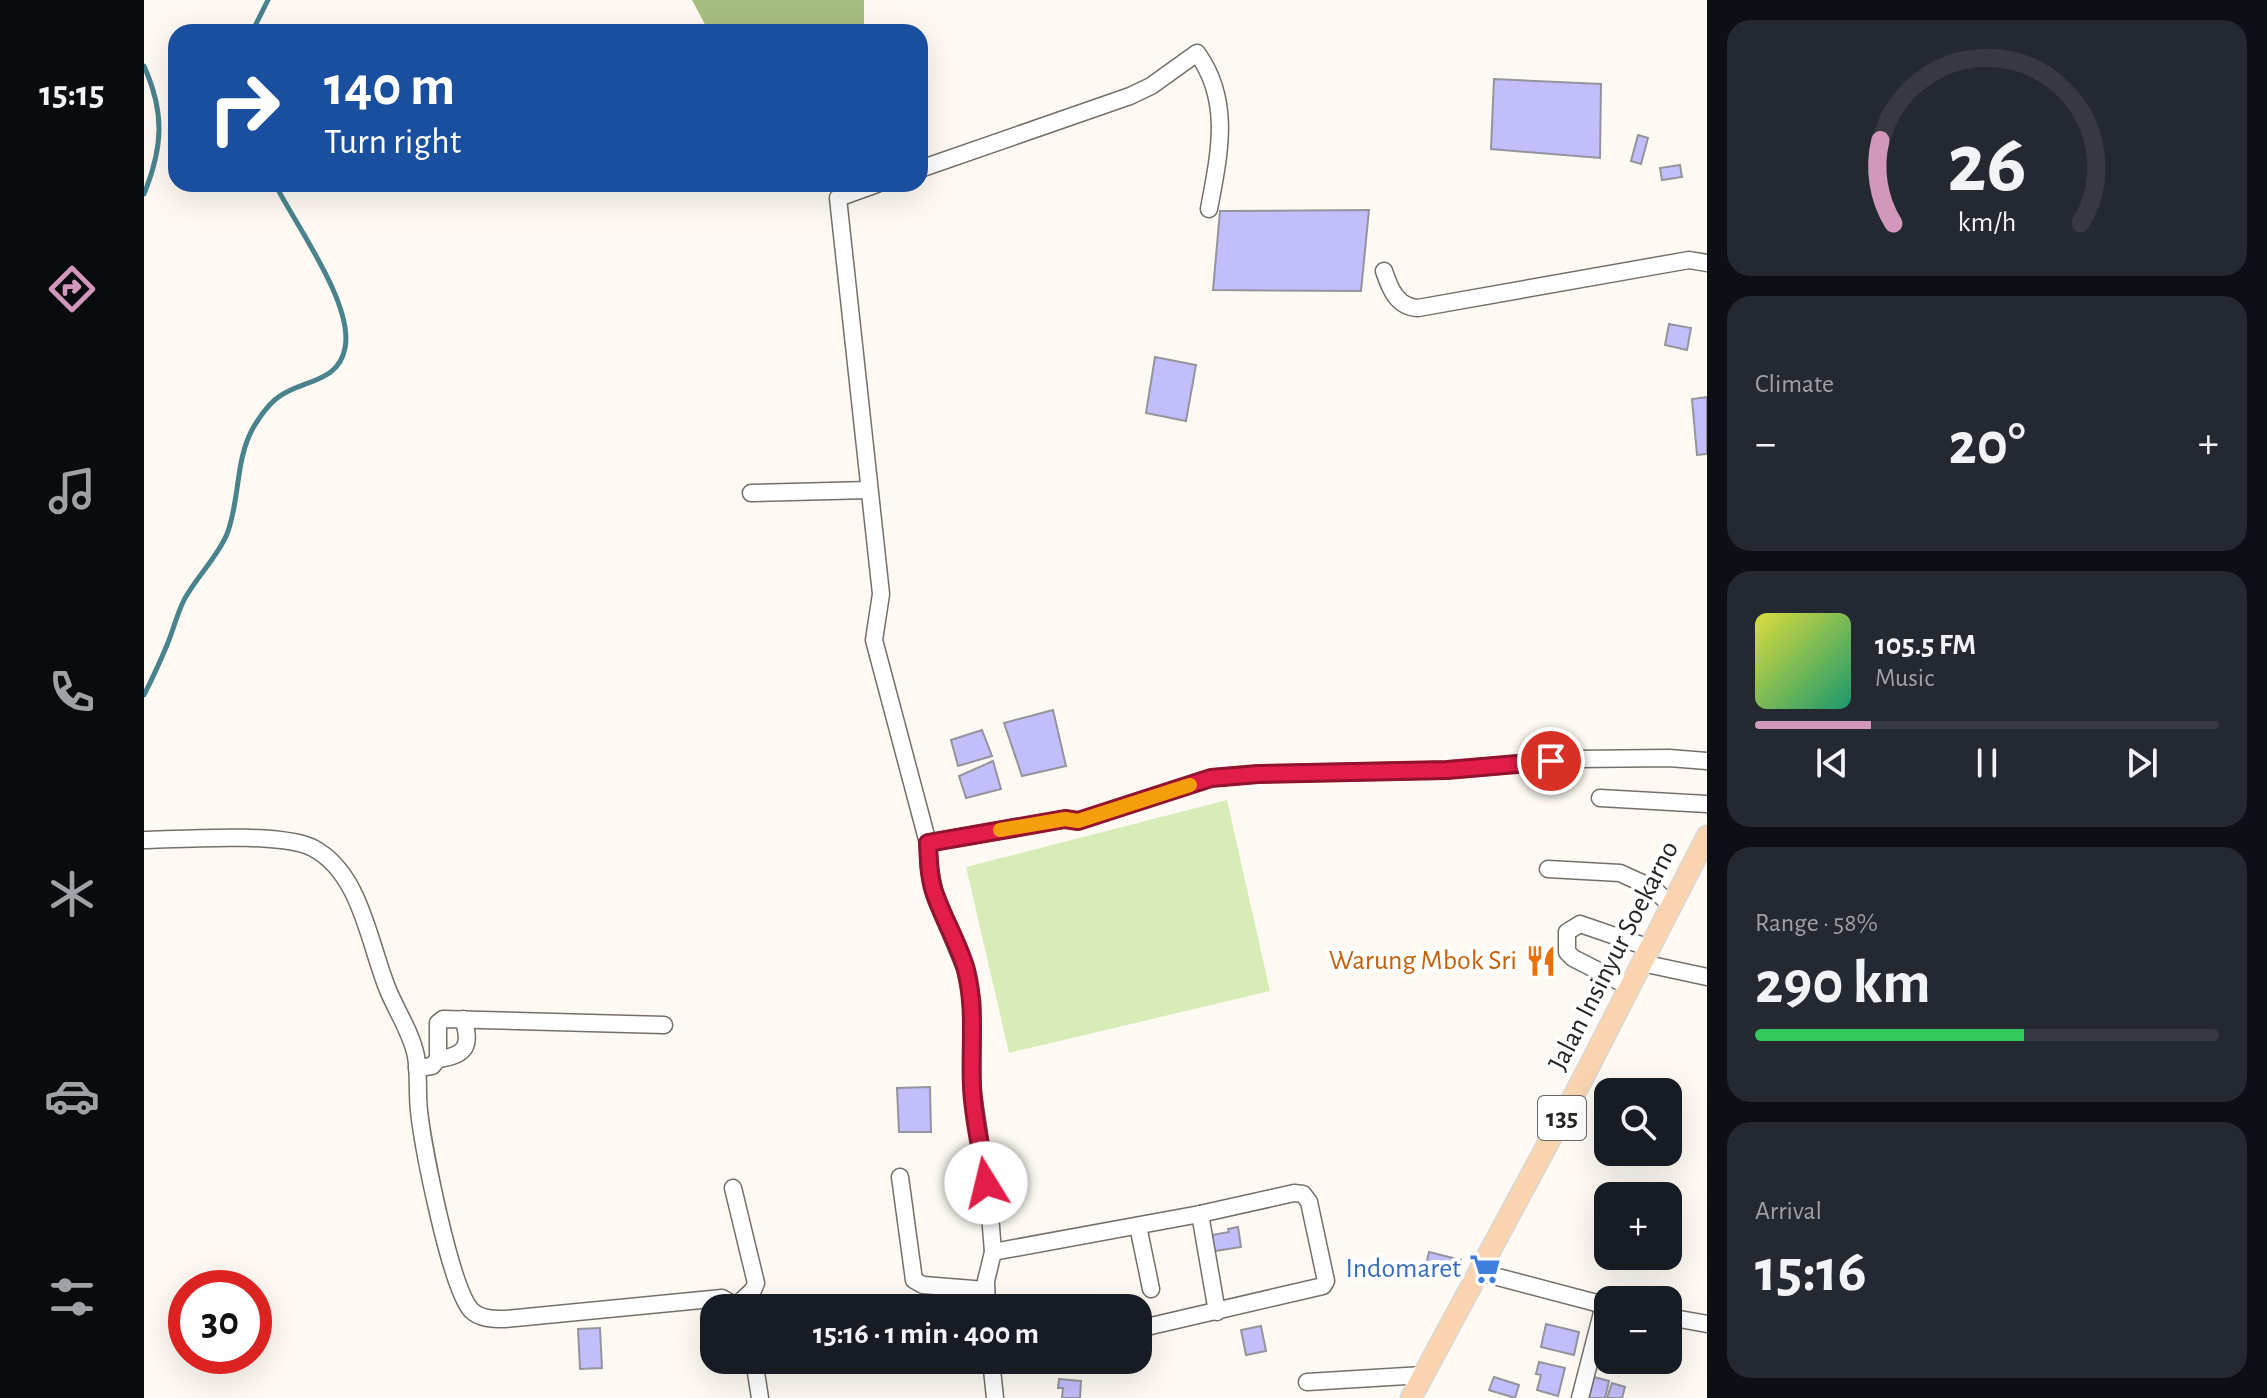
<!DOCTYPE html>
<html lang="en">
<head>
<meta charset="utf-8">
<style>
	body { margin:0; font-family:"Alegreya Sans",sans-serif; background:#242831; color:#f1f3f6; height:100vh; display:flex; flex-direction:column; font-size:30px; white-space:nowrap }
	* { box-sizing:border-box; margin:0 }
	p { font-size:26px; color:#9ea1a6 }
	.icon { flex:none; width:44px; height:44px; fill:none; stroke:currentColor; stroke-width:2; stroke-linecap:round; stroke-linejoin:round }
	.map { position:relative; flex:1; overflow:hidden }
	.drawer { display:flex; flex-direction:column; gap:20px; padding:20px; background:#0d0f14; width:560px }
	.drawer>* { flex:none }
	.hud { position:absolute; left:24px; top:24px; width:760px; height:168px; border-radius:24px; box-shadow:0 8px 32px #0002; background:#1a4fa0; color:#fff; overflow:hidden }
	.tools { position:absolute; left:1450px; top:1078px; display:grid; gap:16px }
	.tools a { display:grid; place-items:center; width:88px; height:88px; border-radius:16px; background:#171b24; box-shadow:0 8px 32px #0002; font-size:40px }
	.speed { position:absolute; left:24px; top:1270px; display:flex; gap:16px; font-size:40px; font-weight:700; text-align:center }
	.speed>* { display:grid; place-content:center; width:104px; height:104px; border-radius:50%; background:#171b24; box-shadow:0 8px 32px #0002; line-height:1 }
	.speed .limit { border:12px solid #d22; background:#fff; color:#111 }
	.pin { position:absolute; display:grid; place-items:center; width:68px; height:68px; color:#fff; margin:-34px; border:4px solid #fff; border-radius:50%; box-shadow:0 2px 8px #0007 }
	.me { position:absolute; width:88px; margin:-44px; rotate:351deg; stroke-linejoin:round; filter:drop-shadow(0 0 6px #0008) }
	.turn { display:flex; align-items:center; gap:28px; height:168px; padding:0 24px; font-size:36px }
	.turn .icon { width:104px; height:104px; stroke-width:2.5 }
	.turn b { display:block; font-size:56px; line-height:68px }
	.big { font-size:60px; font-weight:600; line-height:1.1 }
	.drawer .tile { flex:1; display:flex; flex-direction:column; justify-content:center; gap:12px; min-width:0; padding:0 28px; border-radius:24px; background:#242831 }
	.drawer .dial { align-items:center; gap:0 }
	.dial svg { height:208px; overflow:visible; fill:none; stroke:#363941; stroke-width:7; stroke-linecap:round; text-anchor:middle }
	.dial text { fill:#f1f3f6; stroke:none }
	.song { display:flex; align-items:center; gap:24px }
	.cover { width:96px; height:96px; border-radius:12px; background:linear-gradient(135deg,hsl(60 70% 55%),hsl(160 70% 35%)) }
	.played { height:8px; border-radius:4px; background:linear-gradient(90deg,#d198bc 25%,#363941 25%) }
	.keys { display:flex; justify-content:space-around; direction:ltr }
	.heat { display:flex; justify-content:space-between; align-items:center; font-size:44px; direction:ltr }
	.charge { height:12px; border-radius:6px; background:linear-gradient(90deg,#34c759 58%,#363941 0) }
	.trip { position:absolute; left:556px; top:1294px; width:452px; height:80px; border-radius:24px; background:#171b24; box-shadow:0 8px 32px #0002; font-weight:600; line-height:80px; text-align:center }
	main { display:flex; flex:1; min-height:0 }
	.tabs { display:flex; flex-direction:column; width:144px; justify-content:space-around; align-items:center; background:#090b0e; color:#9ea1a6 }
	.tabs .icon { width:56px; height:56px }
	.tabs .on { color:#d198bc }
	.tabs b { font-size:36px; color:#f1f3f6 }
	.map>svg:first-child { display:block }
	.green { fill:#d8ecb8 }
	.forest { fill:#a7be81 }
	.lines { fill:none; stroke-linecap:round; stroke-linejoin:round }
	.stream { stroke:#49838e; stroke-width:5 }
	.building { fill:#c2bdfb; stroke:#94949c; stroke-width:2 }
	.minor-casing { stroke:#746f68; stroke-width:19 }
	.major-casing { stroke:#d8d8d7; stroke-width:23 }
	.minor { stroke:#fff; stroke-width:16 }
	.major { stroke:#fad3af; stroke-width:20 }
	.route-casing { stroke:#92132f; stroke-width:20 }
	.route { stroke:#e11d48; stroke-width:14 }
	.slow { stroke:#f59e0b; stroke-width:14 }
	.labels { text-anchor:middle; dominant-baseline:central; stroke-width:8; stroke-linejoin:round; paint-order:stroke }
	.shield { fill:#fff; stroke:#686664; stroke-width:2 }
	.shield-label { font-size:26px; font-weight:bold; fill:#272522 }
	.street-label { font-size:28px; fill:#272522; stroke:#fff }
	.food-label { font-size:28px; fill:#c56008; stroke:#fff; text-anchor:end }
	.shop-label { font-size:28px; fill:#366cbe; stroke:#fff; text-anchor:end }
</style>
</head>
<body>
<main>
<nav class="tabs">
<b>15:15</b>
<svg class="icon on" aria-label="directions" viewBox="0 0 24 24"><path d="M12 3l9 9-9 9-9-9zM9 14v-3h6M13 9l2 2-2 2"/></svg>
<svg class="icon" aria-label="music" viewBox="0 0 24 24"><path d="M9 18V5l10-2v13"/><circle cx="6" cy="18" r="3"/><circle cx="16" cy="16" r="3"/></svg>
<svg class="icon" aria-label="phone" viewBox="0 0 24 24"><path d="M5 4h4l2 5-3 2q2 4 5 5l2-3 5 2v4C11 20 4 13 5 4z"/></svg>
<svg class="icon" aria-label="climate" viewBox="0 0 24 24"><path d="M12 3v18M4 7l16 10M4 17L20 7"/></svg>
<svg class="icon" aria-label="car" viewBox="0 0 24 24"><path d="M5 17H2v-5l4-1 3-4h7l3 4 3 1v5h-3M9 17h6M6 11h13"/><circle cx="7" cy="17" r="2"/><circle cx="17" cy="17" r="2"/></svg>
<svg class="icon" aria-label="filters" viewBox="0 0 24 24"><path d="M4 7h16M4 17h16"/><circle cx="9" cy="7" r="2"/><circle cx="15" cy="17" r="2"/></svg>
</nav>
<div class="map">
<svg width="1563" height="1398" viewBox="0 0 1563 1398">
	<rect width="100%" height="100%" fill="#fefaf3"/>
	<polygon class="green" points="1083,800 1126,991 865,1053 822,867"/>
	<polygon class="forest" points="548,0 720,0 720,32 565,32"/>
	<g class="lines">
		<g class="stream">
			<polyline points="108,32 124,0"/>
			<path d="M0 66C21 113 19 147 0 194"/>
			<path d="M0 695C8 679 16 662 23 645 29 631 33 614 40 600 52 577 73 558 83 534 96 501 91 460 109 428 115 418 126 402 136 396 159 380 195 382 201 348 210 304 151 224 131 184"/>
		</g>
	</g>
	<g class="building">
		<polygon points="1350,79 1457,84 1456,158 1347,149"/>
		<polygon points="1494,135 1504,138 1497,164 1487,161"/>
		<polygon points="1536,165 1538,177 1518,180 1516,168"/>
		<polygon points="1225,210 1217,291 1069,290 1076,211"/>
		<polygon points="1525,324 1547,328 1543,350 1521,345"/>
		<polygon points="1011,357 1052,365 1042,421 1002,413"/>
		<polygon points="1563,397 1563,454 1553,455 1548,399"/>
		<polygon points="909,710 922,766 878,776 860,723"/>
		<polygon points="838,730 848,756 814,766 807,740"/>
		<polygon points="849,761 857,789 822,798 815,776"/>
		<polygon points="786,1087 787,1132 755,1132 753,1088"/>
		<polygon points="1094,1227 1097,1247 1071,1251 1068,1235 1085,1232 1084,1229"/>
		<polygon points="1285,1252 1317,1260 1313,1276 1281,1269"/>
		<polygon points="1402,1324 1435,1332 1430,1355 1397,1347"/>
		<polygon points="1117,1326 1122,1351 1102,1355 1097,1330"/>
		<polygon points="456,1328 458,1368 436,1369 434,1329"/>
		<polygon points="1457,1349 1464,1350 1464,1360 1478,1360 1475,1371 1453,1365"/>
		<polygon points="1395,1362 1421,1368 1414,1396 1393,1390 1397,1375 1392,1374"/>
		<polygon points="1350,1377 1375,1385 1371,1398 1345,1390"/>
		<polygon points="1450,1377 1465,1381 1461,1398 1445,1398"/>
		<polygon points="915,1379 937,1381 936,1398 918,1398 919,1388 914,1388"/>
		<polygon points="1468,1383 1481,1387 1478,1398 1463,1398"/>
	</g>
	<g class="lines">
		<defs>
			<g id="minor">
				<path d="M776 169 986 96 1007 86 1053 53C1088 101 1075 155 1065 209"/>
				<polyline points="733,184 694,198 737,594 730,640 784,843 785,867 791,896 822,970 828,1002 828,1088 845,1202 849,1252 842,1281 843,1308"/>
				<path d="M1240 271C1246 289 1253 307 1274 308L1545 260 1563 263"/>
				<polyline points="607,493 725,490"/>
				<polyline points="1456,798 1563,804"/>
				<path d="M0 840C39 839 137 832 169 848 217 873 225 944 244 990 253 1012 267 1032 272 1056 275 1074 273 1093 275 1111 279 1147 306 1286 327 1310 336 1319 349 1319 361 1319L578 1298 596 1308"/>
				<polyline points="784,843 921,819 934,821 1067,778 1114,774 1303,770 1432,759 1525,758 1563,761"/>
				<polyline points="1404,869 1476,873 1509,888 1527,906"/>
				<polyline points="1498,963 1563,977"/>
				<polyline points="1486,987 1429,958 1423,952 1423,932 1436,924 1506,948"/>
				<path d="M294 1059C322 1056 328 1045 319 1019"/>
				<polyline points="273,1068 288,1066 294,1059 294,1023 299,1019 520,1025"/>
				<polyline points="756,1177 770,1280 779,1285 842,1290"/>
				<polyline points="589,1188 612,1283 609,1290 593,1305"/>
				<polyline points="1056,1214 1073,1312"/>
				<polyline points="994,1226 1007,1289"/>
				<polyline points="849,1252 1056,1214 1150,1193 1159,1194 1165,1202 1182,1281 1179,1286 994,1329"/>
				<polyline points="1335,1272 1464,1306"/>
				<polyline points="1524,1317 1563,1324"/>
				<polyline points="610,1360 616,1398"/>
				<polyline points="847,1360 851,1398"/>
				<polyline points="1163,1382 1279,1375"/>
				<polyline points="1436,1398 1460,1305"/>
			</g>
			<polyline id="major" points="1267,1398 1437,1082 1563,836"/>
		</defs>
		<use href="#minor" class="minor-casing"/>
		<use href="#major" class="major-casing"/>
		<use href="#minor" class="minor"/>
		<use href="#major" class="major"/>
	</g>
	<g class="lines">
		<defs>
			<path id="route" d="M842 1183C838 1151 829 1118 828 1086 826 1048 832 1009 822 970 815 945 801 922 792 897 785 880 785 861 784 843L921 819 934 821 1067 778 1114 774 1303 770 1407 761"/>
		</defs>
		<use href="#route" class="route-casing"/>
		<use href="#route" class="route"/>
		<polyline class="slow" points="856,830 921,819 934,821 1046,785"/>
	</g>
	<defs>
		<symbol id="restaurant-bare" viewBox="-9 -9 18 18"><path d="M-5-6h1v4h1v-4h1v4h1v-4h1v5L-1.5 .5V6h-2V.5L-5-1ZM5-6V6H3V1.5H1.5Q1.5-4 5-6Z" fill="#e8710a" stroke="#fff" stroke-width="2.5" paint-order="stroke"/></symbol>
		<symbol id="supermarket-bare" viewBox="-9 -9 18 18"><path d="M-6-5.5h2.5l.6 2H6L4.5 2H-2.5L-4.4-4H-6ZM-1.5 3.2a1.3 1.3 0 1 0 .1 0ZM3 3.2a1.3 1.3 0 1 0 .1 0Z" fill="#3f7fe0" stroke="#fff" stroke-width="2.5" paint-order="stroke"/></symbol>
	</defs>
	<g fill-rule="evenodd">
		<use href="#restaurant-bare" x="1375" y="939" width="44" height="44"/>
		<use href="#supermarket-bare" x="1319" y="1247" width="44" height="44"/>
	</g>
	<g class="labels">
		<rect class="shield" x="1394" y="1096" width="48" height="44" rx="6"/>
		<g class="shield-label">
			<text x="1418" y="1118">135</text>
		</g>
		<g class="street-label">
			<text transform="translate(1470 956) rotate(-63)">Jalan Insinyur Soekarno</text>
		</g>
		<g class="food-label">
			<text x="1373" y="961">Warung Mbok Sri</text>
		</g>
		<g class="shop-label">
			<text x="1317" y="1269">Indomaret</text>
		</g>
	</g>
</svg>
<div class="tools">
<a><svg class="icon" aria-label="search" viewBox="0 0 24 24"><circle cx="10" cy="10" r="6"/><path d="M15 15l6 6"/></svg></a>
<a>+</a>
<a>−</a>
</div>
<div class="speed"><div class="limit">30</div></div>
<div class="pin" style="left:1407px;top:761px;background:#d93025"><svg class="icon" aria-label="arrive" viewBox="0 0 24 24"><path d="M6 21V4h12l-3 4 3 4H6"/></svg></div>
<svg class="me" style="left:842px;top:1183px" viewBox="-20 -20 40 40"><circle r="19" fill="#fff"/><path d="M0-13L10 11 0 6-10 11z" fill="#e11d48"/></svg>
<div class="trip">15:16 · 1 min · 400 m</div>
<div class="hud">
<div class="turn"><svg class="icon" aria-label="right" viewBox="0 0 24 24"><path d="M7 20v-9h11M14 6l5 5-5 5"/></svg><div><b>140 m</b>Turn right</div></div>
</div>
</div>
<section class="drawer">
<div class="tile dial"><svg viewBox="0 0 100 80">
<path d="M14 69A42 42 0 1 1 86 69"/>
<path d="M14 69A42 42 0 0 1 9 37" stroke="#d198bc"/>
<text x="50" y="56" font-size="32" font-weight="700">26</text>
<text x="50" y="72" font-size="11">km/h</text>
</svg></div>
<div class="tile"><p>Climate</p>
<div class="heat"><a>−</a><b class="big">20°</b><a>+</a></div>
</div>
<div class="tile">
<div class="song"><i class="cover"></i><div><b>105.5 FM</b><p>Music</p></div></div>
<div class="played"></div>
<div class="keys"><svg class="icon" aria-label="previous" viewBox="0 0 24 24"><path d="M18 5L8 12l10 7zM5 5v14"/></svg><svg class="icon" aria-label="pause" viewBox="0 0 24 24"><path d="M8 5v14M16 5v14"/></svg><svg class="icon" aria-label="next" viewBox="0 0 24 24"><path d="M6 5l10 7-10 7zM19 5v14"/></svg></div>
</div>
<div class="tile"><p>Range · 58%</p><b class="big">290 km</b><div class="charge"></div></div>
<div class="tile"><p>Arrival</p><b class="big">15:16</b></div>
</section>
</main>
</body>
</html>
